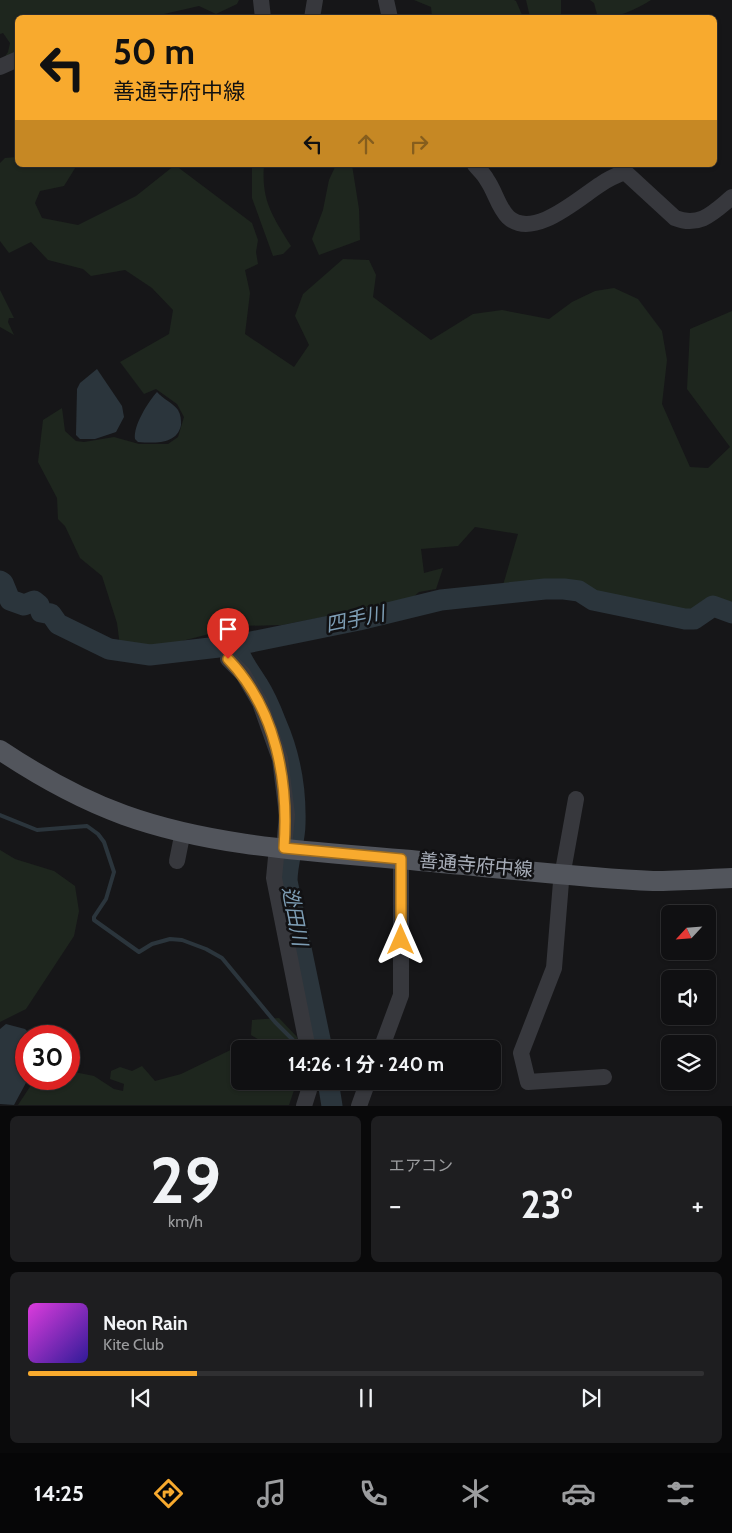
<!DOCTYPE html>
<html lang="ja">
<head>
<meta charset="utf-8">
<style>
	body { margin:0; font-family:Cabin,"Noto Sans JP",sans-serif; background:#1e1e20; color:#f1f3f6; height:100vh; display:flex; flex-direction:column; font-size:19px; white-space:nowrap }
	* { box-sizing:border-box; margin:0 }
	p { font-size:16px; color:#9c9d9f }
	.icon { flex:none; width:28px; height:28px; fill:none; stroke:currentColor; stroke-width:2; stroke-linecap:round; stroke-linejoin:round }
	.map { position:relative; height:1106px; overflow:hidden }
	.sheet { display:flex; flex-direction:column; gap:10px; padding:10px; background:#09090a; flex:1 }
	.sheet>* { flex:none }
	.banner { position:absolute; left:15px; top:15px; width:702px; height:152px; border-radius:8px; box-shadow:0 1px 4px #0004,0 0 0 1px #303032; background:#f8aa2e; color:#111; overflow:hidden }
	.needle { width:32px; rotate:244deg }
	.fabs { position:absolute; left:661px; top:905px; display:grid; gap:10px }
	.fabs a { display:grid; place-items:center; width:55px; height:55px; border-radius:8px; background:#101012; box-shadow:0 1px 4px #0004,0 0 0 1px #303032; font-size:25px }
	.speed { position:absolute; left:15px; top:1025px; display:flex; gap:10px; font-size:25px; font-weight:700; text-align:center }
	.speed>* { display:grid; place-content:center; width:65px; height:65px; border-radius:50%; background:#101012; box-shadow:0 1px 4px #0004,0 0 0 1px #303032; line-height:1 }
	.speed .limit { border:8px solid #d22; background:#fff; color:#111 }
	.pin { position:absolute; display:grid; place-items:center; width:42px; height:42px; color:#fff; margin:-51px -21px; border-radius:50% 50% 50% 0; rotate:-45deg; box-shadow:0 0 5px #0007 }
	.pin .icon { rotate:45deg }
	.me { position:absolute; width:55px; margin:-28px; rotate:0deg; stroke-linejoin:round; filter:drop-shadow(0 0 4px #0008) }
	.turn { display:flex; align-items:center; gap:18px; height:105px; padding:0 15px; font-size:22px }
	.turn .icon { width:65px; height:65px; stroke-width:2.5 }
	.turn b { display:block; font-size:35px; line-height:42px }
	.lanes { display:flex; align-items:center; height:48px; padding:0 15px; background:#0003; justify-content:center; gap:25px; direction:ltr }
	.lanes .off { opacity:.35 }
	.big { font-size:38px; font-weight:700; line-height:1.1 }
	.sheet .widget { flex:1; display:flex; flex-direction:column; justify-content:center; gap:8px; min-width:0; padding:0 18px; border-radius:8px; background:#1e1e20 }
	.sheet .dial { align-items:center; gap:0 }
	.dial b { font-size:65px; line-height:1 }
	.song { display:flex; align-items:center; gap:15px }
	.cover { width:60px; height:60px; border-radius:8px; background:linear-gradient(135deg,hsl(300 70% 55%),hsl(250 70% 35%)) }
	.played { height:5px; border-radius:2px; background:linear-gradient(90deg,#f8aa2e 25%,#303032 25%) }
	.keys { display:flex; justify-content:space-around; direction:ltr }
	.heat { display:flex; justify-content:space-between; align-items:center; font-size:28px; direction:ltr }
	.sheet .tiles { flex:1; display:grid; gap:10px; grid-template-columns:1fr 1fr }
	.widget:last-child { grid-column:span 2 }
	.trip { position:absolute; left:231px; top:1040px; width:270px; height:50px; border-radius:8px; background:#101012; box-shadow:0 1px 4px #0004,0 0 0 1px #303032; font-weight:700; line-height:50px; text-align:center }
	.menu { display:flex; height:80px; justify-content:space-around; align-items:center; background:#060607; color:#9c9d9f }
	.menu .icon { width:35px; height:35px }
	.menu .selected { color:#f8aa2e }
	.menu b { font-size:22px; color:#f1f3f6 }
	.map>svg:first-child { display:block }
	.green { fill:#1e261e }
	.water { fill:#2b353c }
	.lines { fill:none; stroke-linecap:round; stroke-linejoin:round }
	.stream { stroke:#2b353c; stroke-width:4 }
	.river { stroke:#2b353c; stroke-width:21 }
	.minor { stroke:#37383d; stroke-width:16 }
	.major { stroke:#52555c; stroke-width:20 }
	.route-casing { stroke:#a16e1e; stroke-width:12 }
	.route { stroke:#f8aa2e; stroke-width:9 }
	.labels { text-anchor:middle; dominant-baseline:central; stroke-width:5; stroke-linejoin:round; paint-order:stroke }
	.street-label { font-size:19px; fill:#a7adb8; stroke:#111113 }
	.water-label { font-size:20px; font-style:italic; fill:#7d9db4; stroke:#111113 }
</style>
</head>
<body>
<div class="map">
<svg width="732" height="1106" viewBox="0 0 732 1106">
	<rect width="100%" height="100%" fill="#161618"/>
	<g class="green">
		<polygon points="0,0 239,0 237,4 216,14 199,6 164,14 157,17 18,18 17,53 4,58 8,52 10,43 3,33 0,34"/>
		<polygon points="414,0 514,0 516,1 523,17 432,17 431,7"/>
		<polygon points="526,0 561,0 561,17 530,17"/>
		<path d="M590 0H651C635 10 618 18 598 18L594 3Z"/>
		<polygon points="17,157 18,165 77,165 64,186 40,191 35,203 42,218 78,225 136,196 175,165 252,223 258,240 256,252 258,264 245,270 250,293 245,334 294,367 309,345 295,316 303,294 343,259 369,260 376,275 373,297 431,340 473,314 502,310 549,319 572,302 595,291 614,288 638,299 662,331 667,360 662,404 690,467 708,468 730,447 687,389 690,329 732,311 732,607 710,599 690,614 594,595 580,585 531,584 501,592 518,534 475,527 458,546 421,549 424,573 443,568 436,589 419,592 410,600 282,625 240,626 151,649 120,646 117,623 102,576 80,558 65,526 58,519 57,498 38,462 43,420 62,408 65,431 76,441 84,442 114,437 139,444 168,444 178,437 184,417 177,404 156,389 144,394 120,362 169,334 173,310 152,288 125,270 91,276 83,269 48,260 31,242 9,253 0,241 0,163 5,158"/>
		<path d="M252 165H264C261 201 273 217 291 246L283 254 273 256 252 198Z"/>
		<polygon points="336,165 352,165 359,209 360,240 319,255 312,239 323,210 329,180"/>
		<polygon points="0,290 14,318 9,318 8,322 14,335 0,327"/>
		<polygon points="0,850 15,859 54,871 75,886 79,911 74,936 26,1009 0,1022"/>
		<polygon points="279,1018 297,1037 299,1049 240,1049 240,1081 297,1081 289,1105 18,1105 35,1079 69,1079 69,1071 94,1076 114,1089 123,1091 124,1084 110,1079 111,1071 120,1067 132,1071 142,1066 155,1081 181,1074 245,1043 266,1044 251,1035 252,1020"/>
	</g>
	<g class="water">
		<polygon points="97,369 122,406 124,417 116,432 95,439 80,439 76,435 77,389 80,383"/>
		<path d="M157 392C163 399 173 403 178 410 181 415 181 420 181 425 177 445 154 443 138 442L135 439C133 426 148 402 157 392Z"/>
		<polygon points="6,1024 25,1029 32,1036 26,1036 26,1079 28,1079 14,1105 0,1104 0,1029"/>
	</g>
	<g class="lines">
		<g class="stream">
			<polyline points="0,815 37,830 87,826 98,834 104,842 114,872 106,899 94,917 94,920 139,952 152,944 170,939 182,940 206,949 222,958 275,1022 293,1040"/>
			<polyline points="314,1044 320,1043"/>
		</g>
		<g class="river">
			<polyline points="0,581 3,583 10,600 24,605 34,601 39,605 41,612 51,614 58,624 109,649 150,655 236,645 359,620 441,600 545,589 564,589 579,591 593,600 685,619 694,619 713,606 732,613"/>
			<path d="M236 645C241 662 249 670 258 685 265 696 271 710 276 723 290 755 296 790 295 824 295 842 287 861 287 881L322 1049"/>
			<polyline points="328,1081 332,1106"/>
		</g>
		<g class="minor">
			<polyline points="261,0 263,18"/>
			<polyline points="386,0 390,18"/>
			<polyline points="312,18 315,0"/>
			<polyline points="0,67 18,59"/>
			<path d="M475 165C479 170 484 174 487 180 495 191 498 207 508 217 533 241 580 197 601 184 608 179 617 175 625 172L675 218C700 228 714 212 732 197"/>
			<polyline points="228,659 243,674 260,703 280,759 287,815 284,848"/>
			<polyline points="576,799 561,882 554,968 521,1053 528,1082 604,1077"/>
			<polyline points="277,847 274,878 308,1049"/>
			<polyline points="177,861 183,831"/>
			<polyline points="381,1049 401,995 401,859"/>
			<polyline points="304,1106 309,1090 309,1081"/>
			<polyline points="359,1106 368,1081"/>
		</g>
		<path class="major" d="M0 750C39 776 80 799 124 815 224 851 336 852 441 863 511 869 583 878 653 881 679 881 706 879 732 878"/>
	</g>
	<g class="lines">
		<defs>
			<path id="route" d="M228 659C276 709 289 781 284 848L401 859V940"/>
		</defs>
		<use href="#route" class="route-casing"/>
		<use href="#route" class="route"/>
	</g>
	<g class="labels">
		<g class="street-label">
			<text transform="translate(476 865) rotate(5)">善通寺府中線</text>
		</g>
		<g class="water-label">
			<text transform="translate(355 619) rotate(-12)">四手川</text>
			<text transform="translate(295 916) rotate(79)">迯田川</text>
		</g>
	</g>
</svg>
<div class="fabs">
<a><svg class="needle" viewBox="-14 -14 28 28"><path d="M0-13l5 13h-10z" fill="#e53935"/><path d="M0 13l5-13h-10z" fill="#9c9d9f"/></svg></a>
<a><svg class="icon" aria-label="sound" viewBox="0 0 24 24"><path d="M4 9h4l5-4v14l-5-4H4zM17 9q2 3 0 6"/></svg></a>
<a><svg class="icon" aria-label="layers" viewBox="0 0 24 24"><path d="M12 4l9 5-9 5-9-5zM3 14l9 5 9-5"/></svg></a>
</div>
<div class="speed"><div class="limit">30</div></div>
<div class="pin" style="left:228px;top:659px;background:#d93025"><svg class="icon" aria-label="arrive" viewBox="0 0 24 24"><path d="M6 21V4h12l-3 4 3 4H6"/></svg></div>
<svg class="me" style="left:401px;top:940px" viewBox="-20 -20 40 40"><path d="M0-17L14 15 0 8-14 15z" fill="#f8aa2e" stroke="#fff" stroke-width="4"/></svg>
<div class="trip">14:26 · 1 分 · 240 m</div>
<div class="banner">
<div class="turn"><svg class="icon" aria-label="left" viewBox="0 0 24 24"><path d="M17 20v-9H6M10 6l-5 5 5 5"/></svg><div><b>50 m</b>善通寺府中線</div></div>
<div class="lanes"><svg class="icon" aria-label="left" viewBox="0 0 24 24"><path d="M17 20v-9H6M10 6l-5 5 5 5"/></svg><svg class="icon off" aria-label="ahead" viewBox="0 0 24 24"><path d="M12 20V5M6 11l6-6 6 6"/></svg><svg class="icon off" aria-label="right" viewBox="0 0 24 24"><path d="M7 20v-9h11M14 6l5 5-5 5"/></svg></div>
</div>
</div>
<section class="sheet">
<div class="tiles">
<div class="widget dial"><b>29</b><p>km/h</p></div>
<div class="widget"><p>エアコン</p>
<div class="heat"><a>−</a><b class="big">23°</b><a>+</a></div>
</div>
<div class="widget">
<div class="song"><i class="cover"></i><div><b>Neon Rain</b><p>Kite Club</p></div></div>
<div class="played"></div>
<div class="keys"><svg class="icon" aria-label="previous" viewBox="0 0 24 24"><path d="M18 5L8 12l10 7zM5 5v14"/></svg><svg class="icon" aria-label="pause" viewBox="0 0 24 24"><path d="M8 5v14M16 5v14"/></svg><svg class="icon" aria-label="next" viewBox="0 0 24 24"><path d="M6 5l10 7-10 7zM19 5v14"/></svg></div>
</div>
</div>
</section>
<nav class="menu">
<b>14:25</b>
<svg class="icon selected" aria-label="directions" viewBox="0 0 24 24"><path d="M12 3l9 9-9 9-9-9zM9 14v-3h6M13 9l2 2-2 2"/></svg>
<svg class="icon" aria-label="music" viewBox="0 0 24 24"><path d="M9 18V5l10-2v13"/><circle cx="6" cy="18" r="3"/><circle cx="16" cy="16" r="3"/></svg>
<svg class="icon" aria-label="phone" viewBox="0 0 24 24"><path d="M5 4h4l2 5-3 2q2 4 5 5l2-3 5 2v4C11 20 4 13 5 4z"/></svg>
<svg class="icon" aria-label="climate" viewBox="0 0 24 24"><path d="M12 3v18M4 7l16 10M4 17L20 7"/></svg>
<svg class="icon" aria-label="car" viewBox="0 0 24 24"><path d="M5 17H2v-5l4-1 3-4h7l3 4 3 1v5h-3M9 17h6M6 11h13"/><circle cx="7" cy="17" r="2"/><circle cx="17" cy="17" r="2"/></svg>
<svg class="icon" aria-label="filters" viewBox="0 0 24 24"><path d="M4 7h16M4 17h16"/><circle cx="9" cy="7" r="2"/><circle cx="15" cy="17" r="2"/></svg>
</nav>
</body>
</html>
